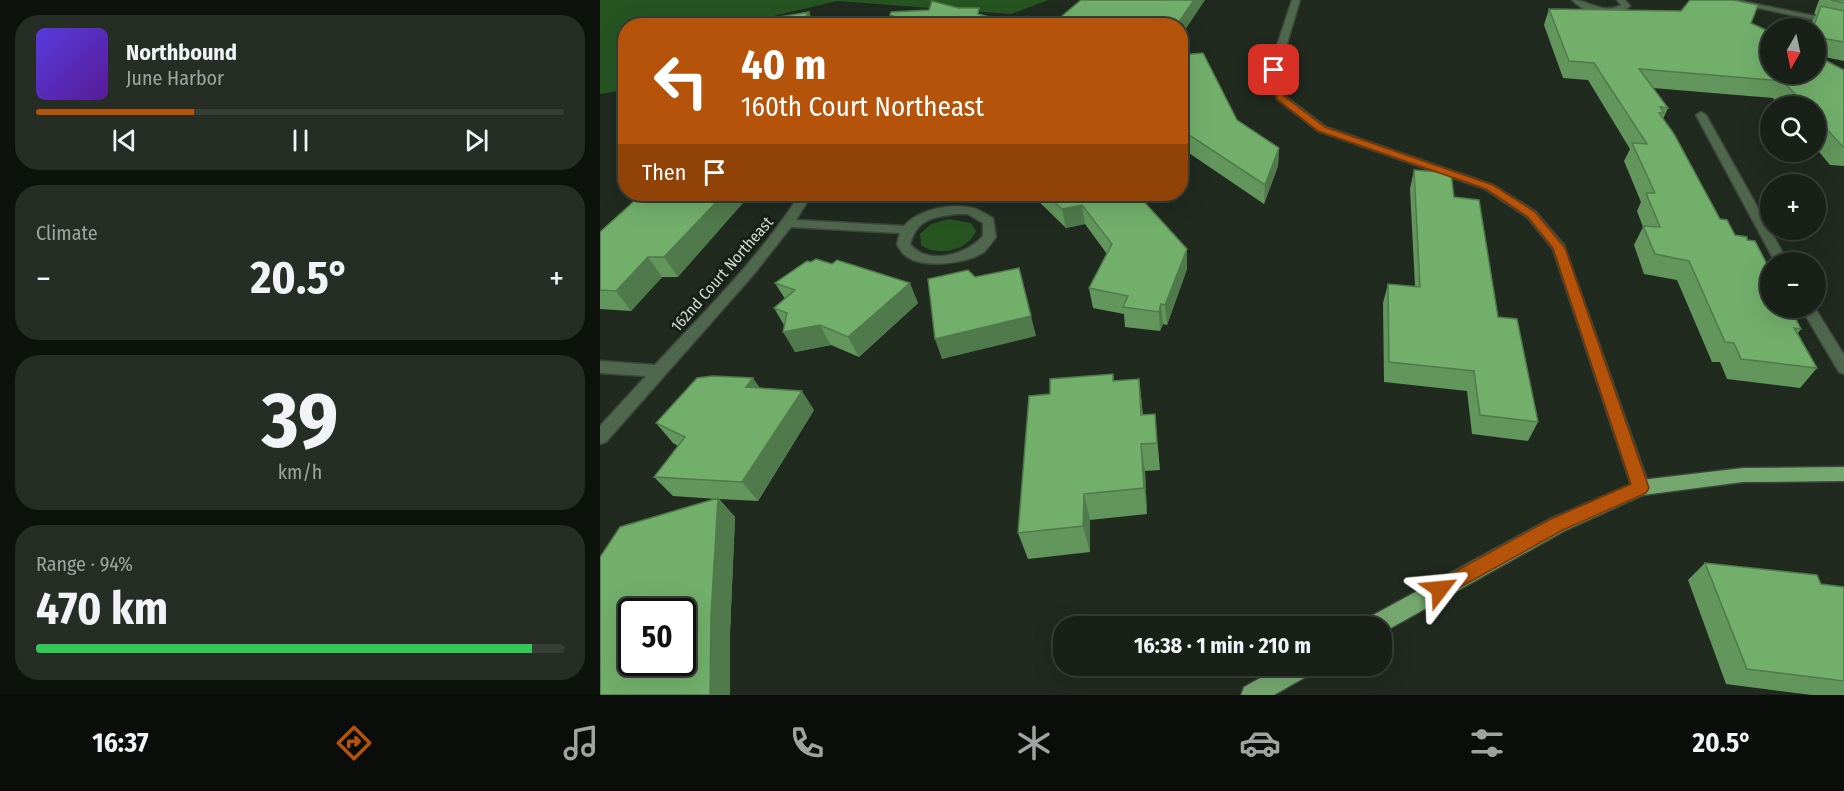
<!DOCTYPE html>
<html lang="en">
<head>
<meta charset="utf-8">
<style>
	body { margin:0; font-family:"Fira Sans Condensed",sans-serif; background:#252d24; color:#f1f3f6; height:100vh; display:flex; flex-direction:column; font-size:22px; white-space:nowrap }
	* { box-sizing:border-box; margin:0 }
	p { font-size:20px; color:#9fa3a1 }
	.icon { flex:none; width:33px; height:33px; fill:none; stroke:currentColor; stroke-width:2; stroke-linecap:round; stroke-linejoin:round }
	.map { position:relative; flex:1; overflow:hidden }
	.panel { display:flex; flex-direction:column; gap:15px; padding:15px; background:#0d120d; width:600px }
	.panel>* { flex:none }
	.banner { position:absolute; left:18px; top:18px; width:570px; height:183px; border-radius:24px; box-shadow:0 6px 24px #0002,0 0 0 2px #363e36; background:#b45309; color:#fff; overflow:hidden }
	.needle { width:39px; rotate:189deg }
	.buttons { position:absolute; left:1160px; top:18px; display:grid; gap:12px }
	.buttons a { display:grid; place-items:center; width:66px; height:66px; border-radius:50%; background:#182017; box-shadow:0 6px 24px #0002,0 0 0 2px #363e36; font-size:30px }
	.speed { position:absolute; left:18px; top:598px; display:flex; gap:12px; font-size:30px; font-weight:700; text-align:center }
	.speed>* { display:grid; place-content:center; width:78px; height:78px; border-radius:50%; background:#182017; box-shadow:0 6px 24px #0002,0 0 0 2px #363e36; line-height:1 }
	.speed .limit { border:3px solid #111; border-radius:9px; background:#fff; color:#111 }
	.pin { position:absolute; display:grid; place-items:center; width:51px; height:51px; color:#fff; margin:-26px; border-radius:12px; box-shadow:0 3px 9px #0006 }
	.me { position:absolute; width:66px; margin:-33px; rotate:61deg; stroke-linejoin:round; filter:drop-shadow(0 0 4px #0008) }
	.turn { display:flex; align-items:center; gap:21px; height:126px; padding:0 24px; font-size:27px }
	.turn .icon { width:78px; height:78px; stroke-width:2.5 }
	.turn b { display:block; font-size:42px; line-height:51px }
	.then { display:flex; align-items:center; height:57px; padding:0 24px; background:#0003; gap:12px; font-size:22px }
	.big { font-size:45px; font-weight:700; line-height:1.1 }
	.panel .tile { flex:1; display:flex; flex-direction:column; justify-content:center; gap:9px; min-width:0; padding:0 21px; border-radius:24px; background:#252d24 }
	.panel .dial { align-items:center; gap:0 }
	.dial b { font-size:78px; line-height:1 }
	.song { display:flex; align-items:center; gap:18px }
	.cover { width:72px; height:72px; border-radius:9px; background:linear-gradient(135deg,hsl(250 70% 55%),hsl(270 70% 35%)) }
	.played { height:6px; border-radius:3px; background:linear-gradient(90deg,#b45309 30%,#363e36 30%) }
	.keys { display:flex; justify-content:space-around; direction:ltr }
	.heat { display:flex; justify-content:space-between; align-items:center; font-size:33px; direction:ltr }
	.charge { height:9px; border-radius:4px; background:linear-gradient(90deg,#34c759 94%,#363e36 0) }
	.trip { position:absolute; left:453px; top:616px; width:339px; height:60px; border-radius:24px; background:#182017; box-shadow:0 6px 24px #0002,0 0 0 2px #363e36; font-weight:700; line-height:60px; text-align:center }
	.menu { display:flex; height:96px; justify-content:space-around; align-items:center; background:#0a0d09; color:#9fa3a1 }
	.menu .icon { width:42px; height:42px }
	.menu .on { color:#b45309 }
	.menu b { font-size:27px; color:#f1f3f6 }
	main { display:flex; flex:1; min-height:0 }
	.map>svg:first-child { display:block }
	.green { fill:#265522 }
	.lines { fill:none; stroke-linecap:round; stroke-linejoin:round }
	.minor-casing { stroke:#3d463c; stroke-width:3 }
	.major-casing { stroke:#3d463c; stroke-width:3 }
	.minor { fill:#4f674c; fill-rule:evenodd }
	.major { fill:#75a86f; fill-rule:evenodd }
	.wall { fill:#62965c }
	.shaded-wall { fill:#507a4b }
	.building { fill:#72af6b; stroke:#507a4b; stroke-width:1.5; fill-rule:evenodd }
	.route { fill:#b45309; stroke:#753606; stroke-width:1.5 }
	.labels { text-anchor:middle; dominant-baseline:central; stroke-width:6; stroke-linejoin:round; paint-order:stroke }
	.street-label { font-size:16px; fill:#d4dad3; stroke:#172016 }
</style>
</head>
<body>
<main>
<section class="panel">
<div class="tile">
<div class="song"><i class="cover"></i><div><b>Northbound</b><p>June Harbor</p></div></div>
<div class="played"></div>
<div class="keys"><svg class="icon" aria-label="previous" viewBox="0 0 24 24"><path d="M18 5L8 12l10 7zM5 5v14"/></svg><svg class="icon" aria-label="pause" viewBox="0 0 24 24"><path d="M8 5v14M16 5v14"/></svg><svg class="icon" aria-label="next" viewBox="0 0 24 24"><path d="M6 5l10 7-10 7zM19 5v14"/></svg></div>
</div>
<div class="tile"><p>Climate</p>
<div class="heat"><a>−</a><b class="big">20.5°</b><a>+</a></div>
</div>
<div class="tile dial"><b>39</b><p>km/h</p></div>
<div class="tile"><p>Range · 94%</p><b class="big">470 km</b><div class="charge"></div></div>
</section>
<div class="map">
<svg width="1244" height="695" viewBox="0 0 1244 695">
	<rect width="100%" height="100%" fill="#202a1f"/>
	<g class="green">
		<polygon points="0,0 449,0 411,14 237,1 136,25 26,26 25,90 0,94"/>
		<path d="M348 219 371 223 376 231C368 251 337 257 321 245L320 234 331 224Z"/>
	</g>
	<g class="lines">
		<defs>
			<g id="minor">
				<polygon points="692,0 700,0 679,70 685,96 726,127 893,185 935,211 964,245 1050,488 1047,493 1041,496 1035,493 1032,488 953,249 927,217 885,189 718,131 677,99 669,70"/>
				<path d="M972 0C990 0 1002 15 1021 5L1017 0H1025L1030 6C1014 19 986 15 972 0Z"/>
				<polygon points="1120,0 1136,0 1244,22 1244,26"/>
				<polygon points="1101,112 1106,115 1188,262 1175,262 1096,115"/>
				<path d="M200 194H212L196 220 304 226C319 209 351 203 372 208 379 209 387 215 393 218L396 237C392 242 388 248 384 252 367 264 322 269 306 256 302 253 299 248 297 244L300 233 191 227 154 274 6 442 0 444V426L46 376 0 373V361L55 365C106 310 160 257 200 194ZM357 214H368L383 223V236C367 255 327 266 310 244 317 219 333 217 357 214Z"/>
				<polygon points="1201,308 1215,308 1244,355 1244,374 1239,372"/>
			</g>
			<g id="major">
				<polygon points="1244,467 1244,481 1143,482 1043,495 964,531 782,633 782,627 761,627 764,620 950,519 1041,480 1143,468"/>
				<polygon points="682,666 714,666 711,674 674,695 641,695 644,687"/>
			</g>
		</defs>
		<use href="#minor" class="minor-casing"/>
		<use href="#major" class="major-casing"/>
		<use href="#minor" class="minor"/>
		<use href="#major" class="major"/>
	</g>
	<g class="wall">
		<polygon points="1219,0 1244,0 1244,61 1215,55 1215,28 1209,28 1216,14 1214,14"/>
		<polygon points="949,9 1151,23 1244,70 1244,166 1230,165 1215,147 1215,106 1180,106 1173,98 1053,88 1068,108 1063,119 1120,219 1135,235 1147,240 1201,329 1198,333 1217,368 1200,388 1127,379 1120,362 1112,362 1077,280 1044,274 1034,245 1043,227 1037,211 1041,202 1024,161 1030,149 988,80 963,78 944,25"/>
		<polygon points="380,14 412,23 448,26 294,26 290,15"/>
		<polygon points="580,55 637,120 679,148 678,166 664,204 580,147"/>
		<polygon points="814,170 854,197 898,317 938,422 928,441 872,434 867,391 784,382 783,303 788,284 815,286 810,189"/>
		<polygon points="42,194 78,277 62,277 31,311 0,309 0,232"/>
		<polygon points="431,194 537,194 587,249 587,269 567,325 563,324 560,331 525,327 524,314 493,308 489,288 507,254 485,224 466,228"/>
		<polygon points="211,262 232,264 318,303 259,357 231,345 195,352 184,325 174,308 185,299 175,283"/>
		<polygon points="513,374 514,381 539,379 543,415 555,414 560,470 545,471 547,514 490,520 490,552 428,559 418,533 450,394"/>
		<polygon points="160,388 214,410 158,501 119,499 135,517 130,632 117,499 73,496 54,477 78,446 73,443 56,423"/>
		<polygon points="1105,563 1221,584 1244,587 1244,695 1212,695 1126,684 1088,580"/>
	</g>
	<g class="shaded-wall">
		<polygon points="594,0 605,0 581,36 580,47 580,26 576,26"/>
		<polygon points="209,12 215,26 199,26"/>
		<polygon points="679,148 678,166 664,204 665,185"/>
		<polygon points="124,194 151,194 78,277 64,257"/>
		<polygon points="482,205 485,224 466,228 462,209"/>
		<polygon points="587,249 587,269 567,325 565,305"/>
		<polygon points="48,257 62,277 31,311 16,291"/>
		<polygon points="310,283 318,303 259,357 248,337"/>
		<polygon points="561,304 563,324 560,331 559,312"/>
		<polygon points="431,316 436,336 342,359 335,339"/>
		<polygon points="220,325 231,345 195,352 183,332"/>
		<polygon points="153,378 167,398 146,387"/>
		<polygon points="539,379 542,406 544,442 541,415"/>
		<polygon points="202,391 214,410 158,501 142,482"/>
		<polygon points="541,444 545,471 547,514 544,488"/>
		<polygon points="484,494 490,520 490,552 483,526"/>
		<polygon points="118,498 135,517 130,632 130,695 110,695 111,615"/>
	</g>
	<g class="building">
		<polygon points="481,0 594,0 576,26 450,26"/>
		<polygon points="1090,0 1133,0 1158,5 1151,23 1170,32 1170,74 1215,74 1215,55 1244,70 1244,147 1242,146 1215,116 1215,106 1206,106 1183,81 1039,69 1068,108 1060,107 1064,113 1059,113 1074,134 1120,219 1127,220 1135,235 1147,237 1147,240 1155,241 1170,270 1170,308 1190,308 1201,329 1194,328 1217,368 1141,359 1134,343 1125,342 1089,261 1055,254 1043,226 1060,227 1046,193 1055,193 1032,143 1047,144 994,63 969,61 949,9 1081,11"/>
		<polygon points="1231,0 1244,0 1244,3"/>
		<polygon points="332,1 358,8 379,8 378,14 412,23 439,17 448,26 325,26 290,15 291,12 329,10"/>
		<polygon points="1221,6 1244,11 1244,42 1215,37 1215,28 1213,28"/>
		<polygon points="209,12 199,26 149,26 148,22"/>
		<polygon points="603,53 637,120 679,148 665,185 580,129 580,55"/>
		<polygon points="814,170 851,173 854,197 879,200 898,317 917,319 938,422 880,415 874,371 789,362 788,284 820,287"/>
		<polygon points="42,194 124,194 64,257 48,257 16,291 0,290 0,232"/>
		<polygon points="446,194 537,194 587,249 565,305 561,304 559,312 523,307 528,296 489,288 512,244 482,205 462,209"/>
		<polygon points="216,259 232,264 237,260 310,283 248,337 220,325 183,332 187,313 174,308 195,290 175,283 207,261 211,262"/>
		<polygon points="419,268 431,316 335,339 328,279 368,270 375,277"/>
		<polygon points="513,374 513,381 539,379 541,415 555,414 557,443 541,444 544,488 484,494 483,526 418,533 429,396 450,394 450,379"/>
		<polygon points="113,376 153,378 146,387 202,391 142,482 54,477 85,437 56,423 97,378"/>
		<path d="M118 498 111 615 110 695H0V557L20 527ZM32 612H82V663H32Z"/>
		<polygon points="1105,563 1217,575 1221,584 1244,587 1244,681 1147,669"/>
	</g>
	<polygon class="route" points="674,68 679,70 684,96 725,127 893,185 935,212 965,248 1049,488 1046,493 963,530 846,595 840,598 834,595 831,589 834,583 951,519 1031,484 953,248 928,217 886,189 718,131 677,99 670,70"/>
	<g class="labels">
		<g class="street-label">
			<text transform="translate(122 274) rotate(-49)">162nd Court Northeast</text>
		</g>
	</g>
</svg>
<div class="buttons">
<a><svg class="needle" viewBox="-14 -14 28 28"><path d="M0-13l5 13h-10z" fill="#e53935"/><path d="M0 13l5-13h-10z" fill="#9fa3a1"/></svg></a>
<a><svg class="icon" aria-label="search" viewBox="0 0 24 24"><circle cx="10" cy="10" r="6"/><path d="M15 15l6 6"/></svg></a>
<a>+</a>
<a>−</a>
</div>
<div class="speed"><div class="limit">50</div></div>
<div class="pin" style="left:674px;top:70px;background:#d93025"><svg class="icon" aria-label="arrive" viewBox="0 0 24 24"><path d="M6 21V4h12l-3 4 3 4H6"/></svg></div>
<svg class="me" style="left:840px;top:589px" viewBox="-20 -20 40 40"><path d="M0-17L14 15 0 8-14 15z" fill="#b45309" stroke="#fff" stroke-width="4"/></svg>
<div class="trip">16:38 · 1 min · 210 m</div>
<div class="banner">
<div class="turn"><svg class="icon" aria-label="left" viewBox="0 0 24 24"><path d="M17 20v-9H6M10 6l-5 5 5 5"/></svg><div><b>40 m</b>160th Court Northeast</div></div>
<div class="then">Then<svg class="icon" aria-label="arrive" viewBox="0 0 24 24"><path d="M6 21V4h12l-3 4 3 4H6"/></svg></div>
</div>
</div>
</main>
<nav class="menu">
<b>16:37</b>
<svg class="icon on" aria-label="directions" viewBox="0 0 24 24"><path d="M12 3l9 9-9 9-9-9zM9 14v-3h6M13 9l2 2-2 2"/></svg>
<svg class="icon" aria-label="music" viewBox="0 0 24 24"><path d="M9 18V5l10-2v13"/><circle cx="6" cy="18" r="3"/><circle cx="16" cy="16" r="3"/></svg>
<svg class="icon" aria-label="phone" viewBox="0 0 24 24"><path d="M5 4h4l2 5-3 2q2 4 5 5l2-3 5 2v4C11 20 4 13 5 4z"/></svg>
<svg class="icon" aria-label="climate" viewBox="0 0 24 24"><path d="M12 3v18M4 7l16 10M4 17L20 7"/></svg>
<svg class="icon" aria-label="car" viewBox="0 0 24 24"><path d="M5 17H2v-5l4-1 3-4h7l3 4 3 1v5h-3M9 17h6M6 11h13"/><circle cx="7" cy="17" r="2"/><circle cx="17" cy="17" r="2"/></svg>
<svg class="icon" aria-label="filters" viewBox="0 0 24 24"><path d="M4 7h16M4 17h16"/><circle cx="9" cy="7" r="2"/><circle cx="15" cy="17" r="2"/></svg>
<b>20.5°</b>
</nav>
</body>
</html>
